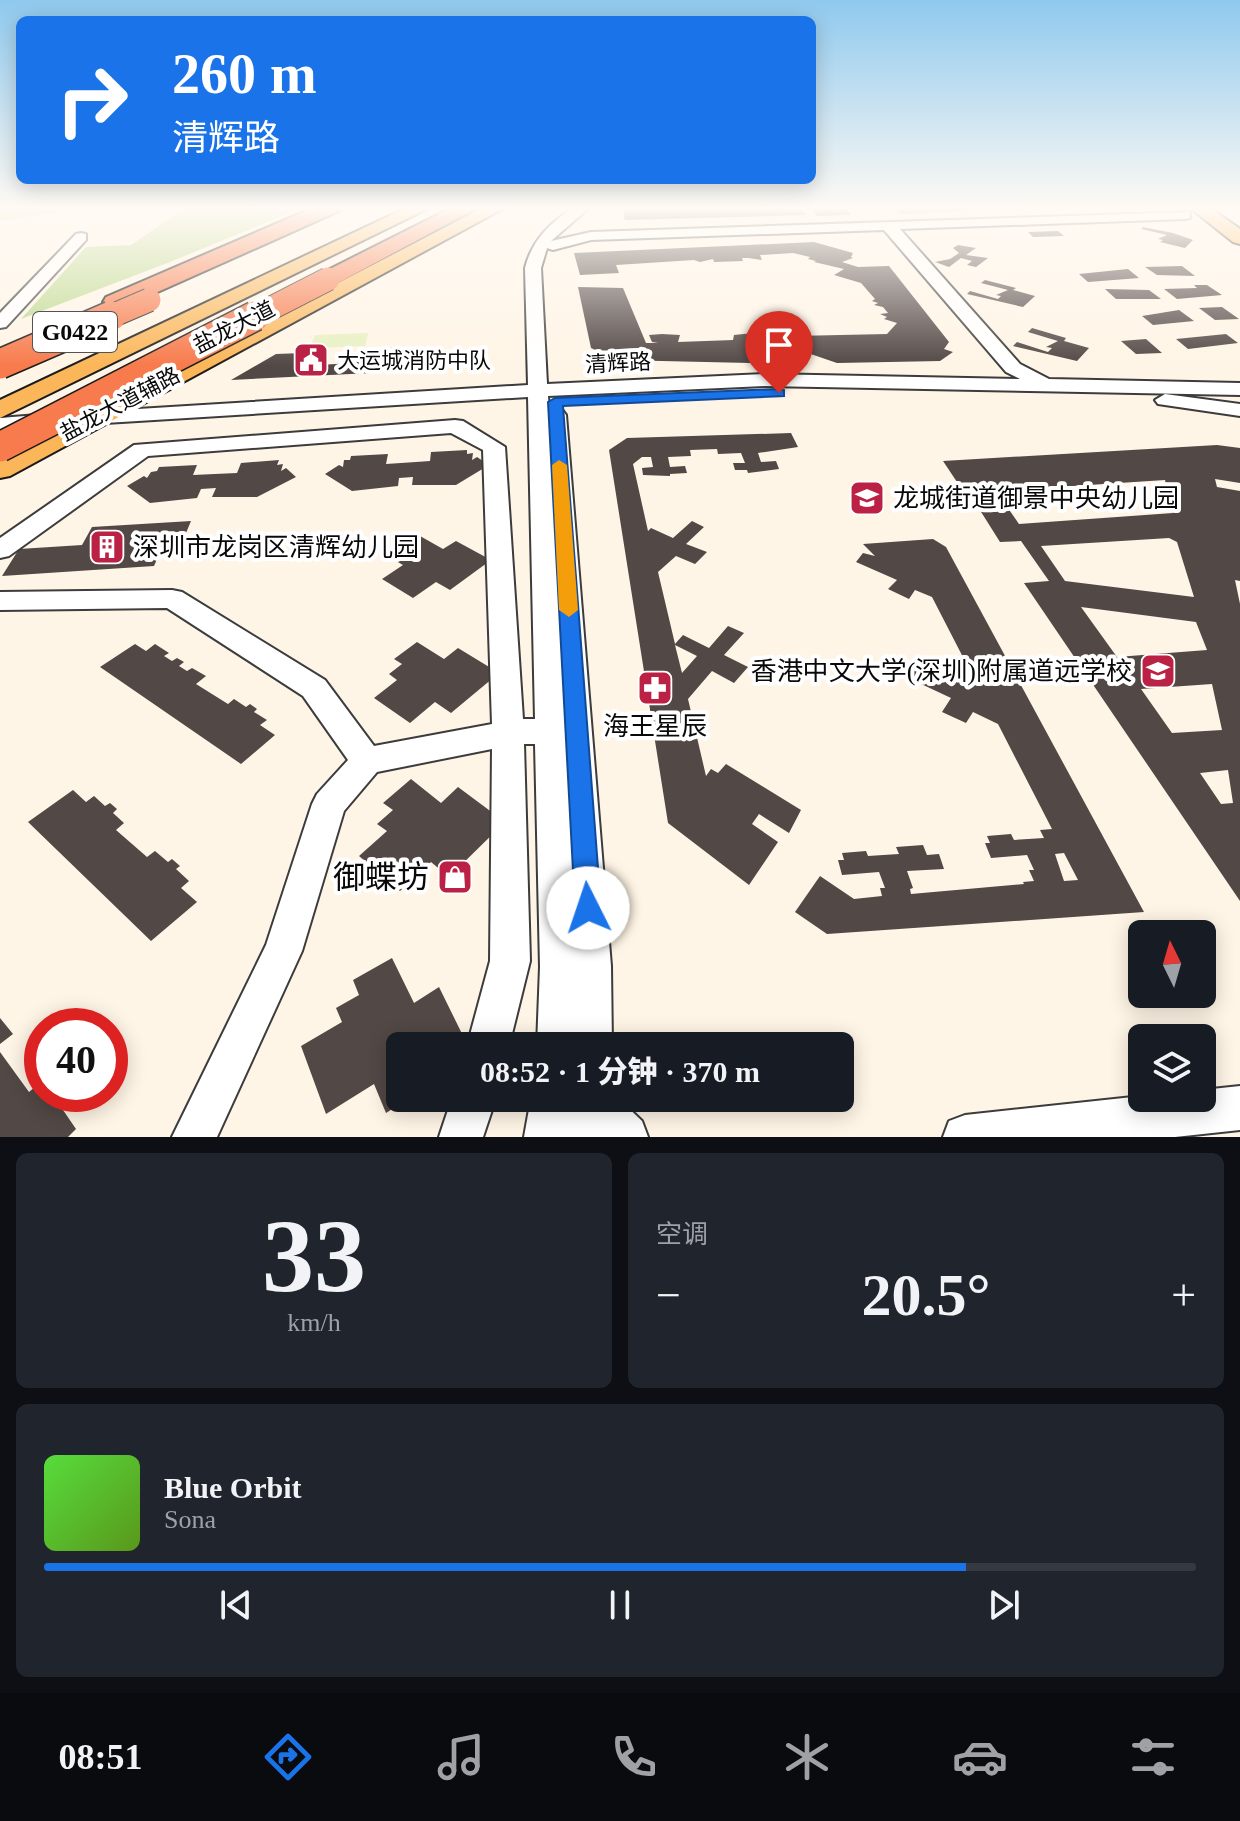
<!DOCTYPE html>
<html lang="zh">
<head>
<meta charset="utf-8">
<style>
	body { margin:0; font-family:"Times New Roman","Noto Sans SC",serif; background:#20242c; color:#f1f3f6; height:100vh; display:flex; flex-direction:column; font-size:30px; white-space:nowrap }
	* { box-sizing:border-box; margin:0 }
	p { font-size:26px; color:#9ea1a6 }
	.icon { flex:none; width:44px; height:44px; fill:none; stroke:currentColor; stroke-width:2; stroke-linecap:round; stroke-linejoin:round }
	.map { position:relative; height:1137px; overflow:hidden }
	.side { display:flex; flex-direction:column; gap:16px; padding:16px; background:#0d0f14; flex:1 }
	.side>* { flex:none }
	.guide { position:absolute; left:16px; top:16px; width:800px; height:168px; border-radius:12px; box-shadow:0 4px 20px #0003; background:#1a73e8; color:#fff; overflow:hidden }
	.needle { width:52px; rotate:355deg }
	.controls { position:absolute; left:1128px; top:920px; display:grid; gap:16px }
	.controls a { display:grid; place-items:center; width:88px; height:88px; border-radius:12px; background:#171b24; box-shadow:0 4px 20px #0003; font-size:40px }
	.speed { position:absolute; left:24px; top:1008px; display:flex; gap:16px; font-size:40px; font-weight:700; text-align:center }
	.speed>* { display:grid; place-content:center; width:104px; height:104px; border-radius:50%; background:#171b24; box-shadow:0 4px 20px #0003; line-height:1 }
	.speed .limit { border:12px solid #d22; background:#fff; color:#111 }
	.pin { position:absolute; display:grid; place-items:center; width:68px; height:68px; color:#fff; margin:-82px -34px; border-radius:50% 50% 50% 0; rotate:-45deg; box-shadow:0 0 8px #0007 }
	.pin .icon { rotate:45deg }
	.me { position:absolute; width:88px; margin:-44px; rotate:356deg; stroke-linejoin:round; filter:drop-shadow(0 0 6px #0008) }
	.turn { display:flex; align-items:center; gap:28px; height:168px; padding:0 24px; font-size:36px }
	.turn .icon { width:104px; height:104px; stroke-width:2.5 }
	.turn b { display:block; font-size:56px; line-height:68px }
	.big { font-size:60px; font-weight:800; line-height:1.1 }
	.side .tile { flex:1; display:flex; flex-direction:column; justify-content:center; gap:12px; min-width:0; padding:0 28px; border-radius:12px; background:#20242c }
	.side .dial { align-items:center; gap:0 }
	.dial b { font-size:104px; line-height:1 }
	.song { display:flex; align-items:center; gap:24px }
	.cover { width:96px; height:96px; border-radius:12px; background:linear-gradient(135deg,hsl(110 70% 55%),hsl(90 70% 35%)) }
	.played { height:8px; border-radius:4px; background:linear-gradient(90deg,#1a73e8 80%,#363941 80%) }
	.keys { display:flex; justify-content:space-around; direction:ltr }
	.heat { display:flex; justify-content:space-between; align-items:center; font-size:44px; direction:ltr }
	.side .tiles { flex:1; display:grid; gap:16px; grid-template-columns:1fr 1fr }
	.tile:last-child { grid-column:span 2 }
	.trip { position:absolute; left:386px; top:1032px; width:468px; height:80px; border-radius:12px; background:#171b24; box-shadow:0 4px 20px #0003; font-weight:800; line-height:80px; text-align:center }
	.dock { display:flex; height:128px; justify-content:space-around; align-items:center; background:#090b0e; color:#9ea1a6 }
	.dock .icon { width:56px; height:56px }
	.dock .selected { color:#1a73e8 }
	.dock b { font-size:36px; color:#f1f3f6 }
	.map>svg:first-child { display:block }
	.forest { fill:#bed98f }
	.pitch { fill:#e8f0c2 }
	.building { fill:#524846; fill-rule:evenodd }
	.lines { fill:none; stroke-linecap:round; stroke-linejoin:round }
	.minor-casing { stroke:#3c3c3c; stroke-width:4 }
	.major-casing { stroke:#1a1a1a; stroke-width:4 }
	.highway-casing { stroke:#1a1a1a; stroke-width:4 }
	.path { stroke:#2b2b2b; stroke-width:2; stroke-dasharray:5 2; stroke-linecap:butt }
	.minor { fill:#fff; fill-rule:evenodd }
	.major { fill:#fbb659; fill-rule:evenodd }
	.highway { fill:#f77b4c; fill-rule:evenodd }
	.highway-bridge-far1-casing { stroke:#1a1a1a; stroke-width:25; stroke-linecap:butt }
	.highway-bridge-casing { stroke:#1a1a1a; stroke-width:32; stroke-linecap:butt }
	.highway-bridge-far1 { stroke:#f77b4c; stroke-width:23 }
	.highway-bridge { stroke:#f77b4c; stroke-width:29 }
	.route { fill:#1a73e8; stroke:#114b97; stroke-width:2 }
	.slow { fill:#f59e0b }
	.labels { text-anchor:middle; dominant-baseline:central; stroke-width:8; stroke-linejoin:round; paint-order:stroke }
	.far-street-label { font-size:22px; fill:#090909; stroke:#fff }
	.far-poi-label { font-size:22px; fill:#090909; stroke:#fff; text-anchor:start }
	.shield { fill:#fff; stroke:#535353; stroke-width:2 }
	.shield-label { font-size:24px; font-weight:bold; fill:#090909 }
	.poi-label { font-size:26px; fill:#090909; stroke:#fff; text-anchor:start }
	.near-poi-label { font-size:32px; fill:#090909; stroke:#fff; text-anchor:end }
</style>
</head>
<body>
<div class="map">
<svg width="1240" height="1137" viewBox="0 0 1240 1137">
	<rect width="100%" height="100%" fill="#fff5e6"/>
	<g class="forest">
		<polygon points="0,207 69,207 63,211 0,221"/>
		<polygon points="186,207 304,207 170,262 21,319 86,247 131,245"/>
	</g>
	<polygon class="pitch" points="368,333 365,346 310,348 315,335"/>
	<g class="building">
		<polygon points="631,207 723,207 724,209 801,207 806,215 625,220 623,212"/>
		<polygon points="811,207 845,207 851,215 817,216"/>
		<polygon points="894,207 1002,207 1002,209 901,214"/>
		<polygon points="1143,227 1173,233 1193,240 1185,248 1160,242 1163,240 1158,239 1167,235 1141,229"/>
		<polygon points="1058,231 1064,236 1033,237 1028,232"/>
		<polygon points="814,242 853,253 851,257 853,258 842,262 858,267 889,266 949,342 944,349 953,352 940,361 837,363 799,350 794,336 887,334 897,323 884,319 887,317 880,314 888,313 883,307 874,305 878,303 872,301 875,299 861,283 834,275 844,269 814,262 816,261 808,259 810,257 793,253 760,255 762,260 748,258 742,258 743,261 714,262 713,259 700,262 694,260 616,265 619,273 580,275 574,253"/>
		<polygon points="958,245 976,248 966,255 988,258 976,267 967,265 972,261 961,258 949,267 935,262 950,259 959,253 953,248"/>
		<polygon points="1182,266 1195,276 1157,275 1145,267"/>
		<polygon points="1128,269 1139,278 1088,282 1079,274"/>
		<polygon points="985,280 1016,288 1013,290 1035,296 1023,307 967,294 970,291 998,299 1001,296 996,295 1008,290 981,283"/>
		<polygon points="1194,285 1207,285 1222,295 1177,299 1164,289 1197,288"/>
		<polygon points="578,287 623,288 646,343 658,343 652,342 649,335 662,334 680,335 678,342 733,340 734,335 753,333 765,335 764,339 774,351 750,363 617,360 591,348"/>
		<polygon points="1105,289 1149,290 1161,299 1116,299"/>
		<polygon points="1222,307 1239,319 1215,320 1199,308"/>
		<polygon points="1179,310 1194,321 1153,325 1142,316"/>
		<polygon points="1032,328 1066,338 1064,341 1089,348 1077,361 1013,346 1017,342 1048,352 1052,348 1046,347 1058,341 1028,332"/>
		<polygon points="1226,334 1238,343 1188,349 1176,339"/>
		<polygon points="1146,339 1162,353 1136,354 1121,341"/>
		<polygon points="376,349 371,373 231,380 276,354 303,353 298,366 355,363 359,350"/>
		<path d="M791 433 798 447 758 453 761 462 776 461 779 469 748 473 747 470H735L733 463H745L741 453 718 454 717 449 690 450 691 456 668 457 670 467 685 466 687 473 670 474V476L643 475 642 468 653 467 651 457H642L633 464 648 531 651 528 673 538 692 521 704 527 686 544 707 552 695 564 676 556 658 572 675 644 683 635 709 648 728 626 744 633 724 655 748 667 734 683 712 671 688 699 706 776 711 769 718 773 726 764 801 810 789 833 759 814 752 824 778 842 749 885 668 823 609 450 627 438ZM675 645 697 656 682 673Z"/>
		<path d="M1217 445 1240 448V483L1215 479 1217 487 1240 491V581L1235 580 1240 604V901L1024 583 1049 581 1021 541 1000 542 966 488H961L943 461ZM1165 480 1173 513 1019 524 996 491ZM1169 538 1177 542 1194 597 1065 581 1041 546ZM1081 607 1196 622 1207 650 1117 657ZM1212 684 1222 730 1172 733 1141 689ZM1228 770 1233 803 1221 804 1200 773Z"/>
		<polygon points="467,450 467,454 473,453 472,460 477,457 489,465 456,485 412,485 413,477 399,478 398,486 352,491 325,474 339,465 343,467 344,460 350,460 351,456 388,454 386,464 416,462 430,461 431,452"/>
		<polygon points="279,460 277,465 283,464 281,471 286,468 296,477 257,497 212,497 216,488 201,489 197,498 150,503 127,486 144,476 147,478 151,472 157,471 159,467 197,465 193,475 237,473 241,463"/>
		<polygon points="191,521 186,533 168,534 154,566 2,576 19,549 82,545 92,527"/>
		<polygon points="420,536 443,549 456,541 491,560 450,590 436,582 413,598 382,579 403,565 396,561 407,553 400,549"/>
		<path d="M933 539 946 547 1144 912 827 934 795 912 820 876 854 899 882 896 880 888H885L879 872 842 875 838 860H844L842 853 866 851 868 856 899 854 896 847 923 845 927 855 939 854 944 869 907 871 913 888 910 889 911 894 1024 884 1023 882 1034 881 1029 870H1034L1027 855 991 858 985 843H990L987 836 1011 834 1014 840 1044 838 1040 830 1052 829 998 724 973 712 966 723 942 712 951 698 902 675 910 664 922 669 926 664 956 678 966 663 932 597 915 590 909 599 888 589 897 580 856 562 863 553 875 556 863 544ZM1064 853 1078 880 1064 881 1055 854Z"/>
		<polygon points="417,642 444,659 458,648 499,673 451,713 435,702 410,723 374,698 397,680 389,674 402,664 394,659"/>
		<polygon points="135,644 146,651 155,644 169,653 164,656 172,661 177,658 184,662 179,666 187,671 192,668 206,676 196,684 228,704 234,699 246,707 250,704 257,709 254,712 267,720 260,725 275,735 241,764 100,667"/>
		<polygon points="411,779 441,803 458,787 505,822 449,877 431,862 400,891 359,856 387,831 377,824 393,810 383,803"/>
		<polygon points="73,790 86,802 94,796 105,806 110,803 117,809 113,813 124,823 116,830 147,857 155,851 168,862 172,859 180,866 176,869 189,881 181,888 197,902 151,941 28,822"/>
		<polygon points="392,958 414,1003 439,987 468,1046 400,1046 400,1098 410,1098 386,1113 374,1084 326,1114 301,1046 342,1022 336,1008 359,995 353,980"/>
		<polygon points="0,1018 13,1034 0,1044"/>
		<polygon points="0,1052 29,1092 42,1081 42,1094 50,1094 54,1100 60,1095 69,1105 63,1110 76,1129 68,1137 0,1137"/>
	</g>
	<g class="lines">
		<defs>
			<g id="minor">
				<path d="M574 207H590L551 241 591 232 1190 212V218L1185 219 900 229 1020 364 1049 379 1240 383V395L765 386 548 396 549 411H563L566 415 611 966 612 1046H537L540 967 535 744H524L530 961 509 1046H467L490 961 492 749 377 772 344 811 302 951 217 1137H172L266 945 312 804 317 794 348 760 303 696 167 608 0 610V592L172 590 182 592 325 680 374 746 492 724 483 450 451 433 148 456 9 556 0 558V538L134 445 455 420 463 421 505 447 523 719H535L528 397 89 424 79 418 89 412 528 385 525 268C532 240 550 223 574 207ZM884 230 1006 372 1020 379 765 374 547 384 541 268 547 248 553 250 591 240Z"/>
				<polygon points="81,233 86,234 86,240 6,327 0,328 0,313 76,234"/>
				<polygon points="1165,394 1240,404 1240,416 1158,404 1155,400"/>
				<polygon points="50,414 57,416 61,420 57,424 0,430 0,418"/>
				<polygon points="1240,1086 1240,1130 1175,1137 943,1137 949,1121 965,1115 1142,1096 1202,1098 1202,1090"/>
				<polygon points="452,1098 496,1098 483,1137 439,1137"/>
				<polygon points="531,1098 618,1098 642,1121 648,1137 524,1137"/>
			</g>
			<g id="major">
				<polygon points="408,207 431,207 0,418 0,400"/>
				<polygon points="484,207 506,207 10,476 0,478 0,459"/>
				<polygon points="1189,207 1209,207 1240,229 1240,244 1233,242"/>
			</g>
			<g id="highway">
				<polygon points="315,207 342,207 339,211 124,307 106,307 103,302 106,297"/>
				<polygon points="453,207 479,207 336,284 320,284 316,279 320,274"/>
			</g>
		</defs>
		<use href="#minor" class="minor-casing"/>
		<use href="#major" class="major-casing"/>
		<use href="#highway" class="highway-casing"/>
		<polyline class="path" points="1235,207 1240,210"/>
		<use href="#minor" class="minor"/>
		<use href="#major" class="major"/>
		<use href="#highway" class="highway"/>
		<defs>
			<g id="highway-bridge-far1">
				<polyline points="107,318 149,300"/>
				<polyline points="252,318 328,279"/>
			</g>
			<g id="highway-bridge">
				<polyline points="0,364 111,316"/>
				<polyline points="0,447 255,316"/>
			</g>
		</defs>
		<use href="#highway-bridge-far1" class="highway-bridge-far1-casing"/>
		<use href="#highway-bridge" class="highway-bridge-casing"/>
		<use href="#highway-bridge-far1" class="highway-bridge-far1"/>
		<use href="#highway-bridge" class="highway-bridge"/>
	</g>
	<linearGradient id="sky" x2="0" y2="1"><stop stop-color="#8fc9ee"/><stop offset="0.57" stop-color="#fffaf4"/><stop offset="1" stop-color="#fffaf4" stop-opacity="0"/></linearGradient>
	<rect width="1240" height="366" fill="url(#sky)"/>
	<polygon class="route" points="779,389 784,390 784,396 563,406 601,908 597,916 588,920 578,916 575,908 548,402 555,398"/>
	<polygon class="slow" points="559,460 567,465 578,610 569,617 559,610 552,465"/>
	<defs>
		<symbol id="civic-square" viewBox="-11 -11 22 22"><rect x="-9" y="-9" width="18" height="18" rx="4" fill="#ba2144" stroke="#fff"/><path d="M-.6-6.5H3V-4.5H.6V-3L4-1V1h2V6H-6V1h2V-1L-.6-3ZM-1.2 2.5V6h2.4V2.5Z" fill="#fff"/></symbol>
		<symbol id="school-square" viewBox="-11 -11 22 22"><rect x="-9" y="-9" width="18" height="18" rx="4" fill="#ba2144" stroke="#fff"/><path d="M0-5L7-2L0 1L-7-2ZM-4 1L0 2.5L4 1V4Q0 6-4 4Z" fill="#fff"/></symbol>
		<symbol id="building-square" viewBox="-11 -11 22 22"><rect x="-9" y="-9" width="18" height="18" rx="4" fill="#ba2144" stroke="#fff"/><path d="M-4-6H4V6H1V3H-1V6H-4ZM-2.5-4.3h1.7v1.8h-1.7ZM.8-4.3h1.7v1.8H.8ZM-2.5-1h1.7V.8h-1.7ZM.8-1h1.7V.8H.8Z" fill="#fff"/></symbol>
		<symbol id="pharmacy-square" viewBox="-11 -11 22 22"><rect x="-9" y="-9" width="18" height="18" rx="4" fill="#ba2144" stroke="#fff"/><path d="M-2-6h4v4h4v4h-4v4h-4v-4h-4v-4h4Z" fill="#fff"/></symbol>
		<symbol id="shop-square" viewBox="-11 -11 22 22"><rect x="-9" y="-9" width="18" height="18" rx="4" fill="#ba2144" stroke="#fff"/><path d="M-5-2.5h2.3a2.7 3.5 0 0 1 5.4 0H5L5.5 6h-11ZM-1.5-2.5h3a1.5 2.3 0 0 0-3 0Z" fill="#fff"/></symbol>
	</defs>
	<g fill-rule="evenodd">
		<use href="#civic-square" x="291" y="340" width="40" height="40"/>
		<use href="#school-square" x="847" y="478" width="40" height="40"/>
		<use href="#building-square" x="87" y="527" width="40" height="40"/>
		<use href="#school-square" x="1138" y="651" width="40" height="40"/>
		<use href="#pharmacy-square" x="635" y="668" width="40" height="40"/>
		<use href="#shop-square" x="435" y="857" width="40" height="40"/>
	</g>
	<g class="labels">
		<g class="far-street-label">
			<text transform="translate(234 327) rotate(-27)">盐龙大道</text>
			<text transform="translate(618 363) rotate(-3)">清辉路</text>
			<text transform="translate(120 404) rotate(-28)">盐龙大道辅路</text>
		</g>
		<g class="far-poi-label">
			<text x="337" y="360">大运城消防中队</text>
		</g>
		<rect class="shield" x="33" y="312" width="84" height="40" rx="6"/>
		<g class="shield-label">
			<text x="75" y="332">G0422</text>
		</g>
		<g class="poi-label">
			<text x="893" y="498">龙城街道御景中央幼儿园</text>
			<text x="133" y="547">深圳市龙岗区清辉幼儿园</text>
			<text x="1132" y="671" text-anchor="end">香港中文大学(深圳)附属道远学校</text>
			<text x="655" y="726" text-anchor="middle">海王星辰</text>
		</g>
		<g class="near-poi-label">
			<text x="429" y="877">御蝶坊</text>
		</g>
	</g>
</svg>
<div class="controls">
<a><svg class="needle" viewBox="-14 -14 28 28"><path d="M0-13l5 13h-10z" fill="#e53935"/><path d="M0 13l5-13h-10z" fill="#9ea1a6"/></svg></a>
<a><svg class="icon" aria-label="layers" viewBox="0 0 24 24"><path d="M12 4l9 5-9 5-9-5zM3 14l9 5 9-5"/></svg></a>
</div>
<div class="speed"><div class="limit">40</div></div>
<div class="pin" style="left:779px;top:393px;background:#d93025"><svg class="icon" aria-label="arrive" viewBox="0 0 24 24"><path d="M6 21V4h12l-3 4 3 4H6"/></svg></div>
<svg class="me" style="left:588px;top:908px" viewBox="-20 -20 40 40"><circle r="19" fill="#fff"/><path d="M0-13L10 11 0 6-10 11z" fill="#1a73e8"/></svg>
<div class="trip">08:52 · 1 分钟 · 370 m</div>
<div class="guide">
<div class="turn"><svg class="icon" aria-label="right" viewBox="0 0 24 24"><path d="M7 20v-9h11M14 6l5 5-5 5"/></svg><div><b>260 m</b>清辉路</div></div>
</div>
</div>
<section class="side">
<div class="tiles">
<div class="tile dial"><b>33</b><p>km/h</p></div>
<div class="tile"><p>空调</p>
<div class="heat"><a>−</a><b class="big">20.5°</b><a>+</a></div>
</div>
<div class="tile">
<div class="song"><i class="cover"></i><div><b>Blue Orbit</b><p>Sona</p></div></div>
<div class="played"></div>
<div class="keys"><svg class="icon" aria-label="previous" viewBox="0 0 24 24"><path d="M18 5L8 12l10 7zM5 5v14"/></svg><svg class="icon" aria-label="pause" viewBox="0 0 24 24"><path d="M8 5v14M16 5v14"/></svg><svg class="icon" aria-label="next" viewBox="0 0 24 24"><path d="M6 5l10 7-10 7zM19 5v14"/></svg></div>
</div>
</div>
</section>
<nav class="dock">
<b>08:51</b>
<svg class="icon selected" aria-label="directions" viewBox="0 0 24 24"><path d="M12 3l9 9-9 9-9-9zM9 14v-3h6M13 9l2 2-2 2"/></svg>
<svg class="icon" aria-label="music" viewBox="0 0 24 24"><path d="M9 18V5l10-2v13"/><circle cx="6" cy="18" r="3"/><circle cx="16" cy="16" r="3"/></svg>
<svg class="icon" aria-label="phone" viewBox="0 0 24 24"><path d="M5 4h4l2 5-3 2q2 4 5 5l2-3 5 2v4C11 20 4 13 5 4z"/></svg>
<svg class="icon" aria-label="climate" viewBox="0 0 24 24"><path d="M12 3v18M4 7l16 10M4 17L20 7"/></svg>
<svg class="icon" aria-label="car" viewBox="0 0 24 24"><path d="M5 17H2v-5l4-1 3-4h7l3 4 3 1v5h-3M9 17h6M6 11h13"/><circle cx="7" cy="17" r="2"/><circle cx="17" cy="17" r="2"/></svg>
<svg class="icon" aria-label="filters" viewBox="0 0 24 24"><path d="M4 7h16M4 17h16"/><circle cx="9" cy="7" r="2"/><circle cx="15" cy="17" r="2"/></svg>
</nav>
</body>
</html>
